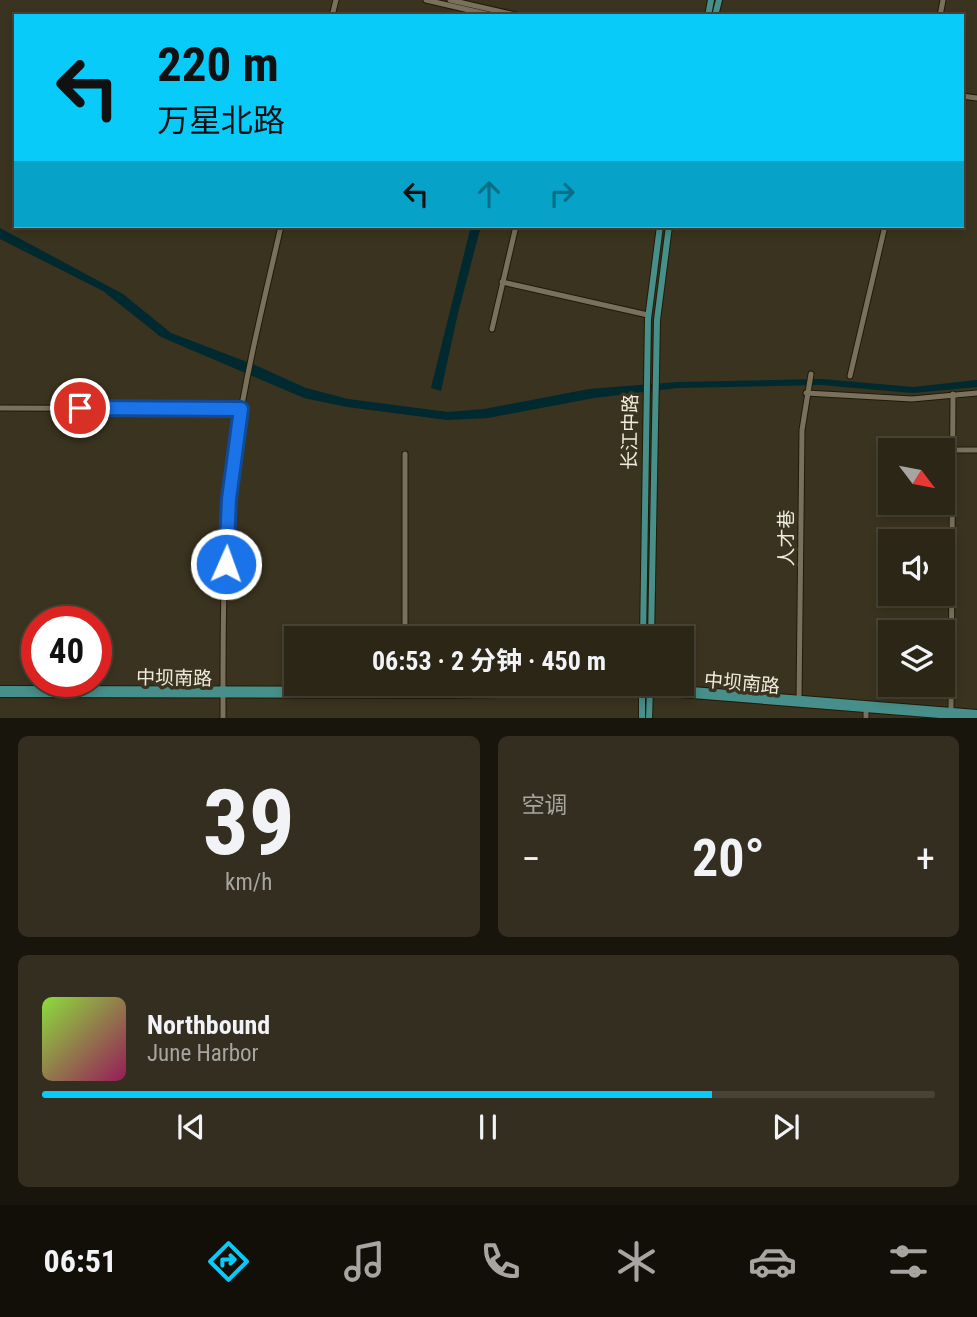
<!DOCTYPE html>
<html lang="zh">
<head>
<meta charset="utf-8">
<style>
	body { margin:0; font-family:"Roboto Condensed","Noto Sans SC",sans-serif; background:#342e20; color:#f1f3f6; height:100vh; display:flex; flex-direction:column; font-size:26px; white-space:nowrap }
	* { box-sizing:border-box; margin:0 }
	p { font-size:23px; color:#a6a5a1 }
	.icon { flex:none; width:38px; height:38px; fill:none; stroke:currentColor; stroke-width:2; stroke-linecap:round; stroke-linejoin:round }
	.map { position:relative; height:718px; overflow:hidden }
	.panel { display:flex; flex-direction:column; gap:18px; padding:18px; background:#18150d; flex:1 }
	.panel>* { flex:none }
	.top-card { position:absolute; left:14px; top:14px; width:950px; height:214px; border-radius:0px; box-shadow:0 4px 10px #0003,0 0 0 2px #484336; background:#08cbfa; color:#111; overflow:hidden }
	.needle { width:46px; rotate:122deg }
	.buttons { position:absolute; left:878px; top:438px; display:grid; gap:14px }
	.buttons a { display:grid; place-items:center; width:77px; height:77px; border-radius:0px; background:#2c2617; box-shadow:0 4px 10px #0003,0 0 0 2px #484336; font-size:35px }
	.speed { position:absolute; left:21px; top:606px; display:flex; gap:14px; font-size:35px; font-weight:700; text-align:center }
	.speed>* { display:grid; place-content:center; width:91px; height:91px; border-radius:50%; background:#2c2617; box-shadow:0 4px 10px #0003,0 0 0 2px #484336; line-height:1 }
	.speed .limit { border:10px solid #d22; background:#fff; color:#111 }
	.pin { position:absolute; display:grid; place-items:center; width:60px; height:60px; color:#fff; margin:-30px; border:4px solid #fff; border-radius:50%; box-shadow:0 2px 7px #0007 }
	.me { position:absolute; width:77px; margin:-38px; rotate:2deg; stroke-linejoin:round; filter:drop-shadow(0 0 5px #0008) }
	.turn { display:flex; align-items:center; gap:24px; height:147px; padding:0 28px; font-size:32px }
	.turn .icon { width:91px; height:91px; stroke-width:2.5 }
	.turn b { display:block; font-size:49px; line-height:60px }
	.lanes { display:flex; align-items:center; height:66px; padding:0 28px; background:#0003; justify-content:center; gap:35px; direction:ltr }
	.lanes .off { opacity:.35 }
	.big { font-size:52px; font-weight:700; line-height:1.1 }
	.panel .widget { flex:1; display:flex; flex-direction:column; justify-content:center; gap:10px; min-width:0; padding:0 24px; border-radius:10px; background:#342e20 }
	.panel .dial { align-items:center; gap:0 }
	.dial b { font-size:91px; line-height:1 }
	.song { display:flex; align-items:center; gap:21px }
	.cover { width:84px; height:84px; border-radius:10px; background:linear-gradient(135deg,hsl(90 70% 55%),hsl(330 70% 35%)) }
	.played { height:7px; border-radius:4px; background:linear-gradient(90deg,#08cbfa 75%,#484336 75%) }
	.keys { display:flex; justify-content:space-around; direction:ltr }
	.heat { display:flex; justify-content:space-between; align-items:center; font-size:38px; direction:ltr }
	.panel .tiles { flex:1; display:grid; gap:18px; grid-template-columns:1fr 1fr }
	.widget:last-child { grid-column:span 2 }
	.trip { position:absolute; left:284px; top:626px; width:410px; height:70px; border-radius:0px; background:#2c2617; box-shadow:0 4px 10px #0003,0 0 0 2px #484336; font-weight:700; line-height:70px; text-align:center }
	.tabs { display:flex; height:112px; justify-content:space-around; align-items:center; background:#120f09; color:#a6a5a1 }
	.tabs .icon { width:49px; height:49px }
	.tabs .on { color:#08cbfa }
	.tabs b { font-size:32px; color:#f1f3f6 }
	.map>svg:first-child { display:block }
	.water { fill:#002930 }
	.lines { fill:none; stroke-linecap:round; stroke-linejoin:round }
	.minor-casing { stroke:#211a07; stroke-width:7 }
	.major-casing { stroke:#211a07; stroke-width:8 }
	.minor { stroke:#79715c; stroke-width:5 }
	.major { stroke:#478f8a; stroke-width:6 }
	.route-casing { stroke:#114b97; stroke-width:18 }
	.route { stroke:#1a73e8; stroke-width:12 }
	.labels { text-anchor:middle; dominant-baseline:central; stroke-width:7; stroke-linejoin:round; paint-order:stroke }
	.street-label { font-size:19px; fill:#f0ebdf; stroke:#3a331f }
</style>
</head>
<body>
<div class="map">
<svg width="977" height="719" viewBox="0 0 977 719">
	<rect width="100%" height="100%" fill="#3a331f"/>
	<g class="water">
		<polygon points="471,226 481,226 458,313 441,391 431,388"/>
		<polygon points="0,228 123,294 171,333 255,365 306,388 348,399 448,412 484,409 589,389 678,382 822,379 913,387 977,380 977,387 913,393 821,385 677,388 594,398 488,418 447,420 347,407 304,398 161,337 103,291 0,239"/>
	</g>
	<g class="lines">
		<defs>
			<g id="minor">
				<polyline points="426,0 495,16"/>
				<polyline points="450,0 520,16"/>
				<polyline points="332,16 336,0"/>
				<polyline points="940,16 943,0"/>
				<polyline points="962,96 977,98"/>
				<polyline points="502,282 648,315"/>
				<polyline points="492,329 516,226"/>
				<polyline points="850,376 885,226"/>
				<polyline points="806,393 912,399 977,393"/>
				<polyline points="0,408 241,409"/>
				<polyline points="954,450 977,450"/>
				<polyline points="405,454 405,639"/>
				<polyline points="799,701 802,430 811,374"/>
				<polyline points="951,709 953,394"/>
				<path d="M223 719C223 626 222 532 236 441 247 368 265 297 281 226"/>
				<polyline points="866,719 866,711"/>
			</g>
			<g id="major">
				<polyline points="708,16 711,0"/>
				<polyline points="715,16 719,0"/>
				<polyline points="643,639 648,319 660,226"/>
				<polyline points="651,639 657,320 669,226"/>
				<polyline points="0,689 448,690 642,686 977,713"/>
				<polyline points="0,694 448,695 642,691 977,718"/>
				<polyline points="642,719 642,690"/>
				<polyline points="649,719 650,689"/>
			</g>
		</defs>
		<use href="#minor" class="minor-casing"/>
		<use href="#major" class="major-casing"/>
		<use href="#minor" class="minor"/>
		<use href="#major" class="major"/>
	</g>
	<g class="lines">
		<defs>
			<polyline id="route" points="80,408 241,409 229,499 226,564"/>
		</defs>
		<use href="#route" class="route-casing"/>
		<use href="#route" class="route"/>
	</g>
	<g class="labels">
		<g class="street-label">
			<text transform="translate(630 432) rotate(-89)">长江中路</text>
			<text transform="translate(786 538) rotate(-90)">人才巷</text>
			<text transform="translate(174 678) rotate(1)">中坝南路</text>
			<text transform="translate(742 683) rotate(5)">中坝南路</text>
		</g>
	</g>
</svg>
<div class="buttons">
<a><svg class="needle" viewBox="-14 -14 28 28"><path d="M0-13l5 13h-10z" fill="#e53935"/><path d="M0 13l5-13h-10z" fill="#a6a5a1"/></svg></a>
<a><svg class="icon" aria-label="sound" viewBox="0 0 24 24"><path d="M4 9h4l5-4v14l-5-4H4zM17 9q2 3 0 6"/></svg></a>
<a><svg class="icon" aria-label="layers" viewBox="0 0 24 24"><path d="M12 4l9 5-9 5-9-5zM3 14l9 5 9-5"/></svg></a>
</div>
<div class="speed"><div class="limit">40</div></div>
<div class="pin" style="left:80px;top:408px;background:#d93025"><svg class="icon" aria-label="arrive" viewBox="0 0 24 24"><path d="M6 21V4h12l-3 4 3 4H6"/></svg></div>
<svg class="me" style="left:226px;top:564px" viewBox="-20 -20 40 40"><circle r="17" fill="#1a73e8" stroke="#fff" stroke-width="3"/><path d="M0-11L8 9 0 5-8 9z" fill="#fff"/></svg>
<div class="trip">06:53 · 2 分钟 · 450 m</div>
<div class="top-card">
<div class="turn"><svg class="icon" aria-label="left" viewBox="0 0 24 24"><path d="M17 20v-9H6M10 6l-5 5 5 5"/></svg><div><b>220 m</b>万星北路</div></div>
<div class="lanes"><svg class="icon" aria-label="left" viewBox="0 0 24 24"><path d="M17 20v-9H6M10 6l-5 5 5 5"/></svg><svg class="icon off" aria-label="ahead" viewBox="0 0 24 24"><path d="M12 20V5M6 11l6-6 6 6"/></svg><svg class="icon off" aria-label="right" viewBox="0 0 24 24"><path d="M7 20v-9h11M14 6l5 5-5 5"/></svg></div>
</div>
</div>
<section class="panel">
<div class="tiles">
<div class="widget dial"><b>39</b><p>km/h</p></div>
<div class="widget"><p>空调</p>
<div class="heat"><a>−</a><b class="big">20°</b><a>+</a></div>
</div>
<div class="widget">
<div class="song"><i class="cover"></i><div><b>Northbound</b><p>June Harbor</p></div></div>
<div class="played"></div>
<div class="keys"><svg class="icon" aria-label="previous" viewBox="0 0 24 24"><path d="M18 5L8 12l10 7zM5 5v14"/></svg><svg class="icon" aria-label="pause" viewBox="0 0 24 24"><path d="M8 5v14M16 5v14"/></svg><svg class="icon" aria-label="next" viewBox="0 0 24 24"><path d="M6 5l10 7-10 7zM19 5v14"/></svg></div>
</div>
</div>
</section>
<nav class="tabs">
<b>06:51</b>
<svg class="icon on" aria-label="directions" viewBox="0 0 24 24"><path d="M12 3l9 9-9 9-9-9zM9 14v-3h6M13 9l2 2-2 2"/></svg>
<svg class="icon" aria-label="music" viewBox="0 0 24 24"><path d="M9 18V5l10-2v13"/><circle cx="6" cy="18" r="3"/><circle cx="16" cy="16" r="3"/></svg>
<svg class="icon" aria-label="phone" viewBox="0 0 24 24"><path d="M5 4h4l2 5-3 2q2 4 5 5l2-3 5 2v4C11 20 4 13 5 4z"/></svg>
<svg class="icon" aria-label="climate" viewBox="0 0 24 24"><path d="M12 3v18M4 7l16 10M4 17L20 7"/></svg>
<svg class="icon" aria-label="car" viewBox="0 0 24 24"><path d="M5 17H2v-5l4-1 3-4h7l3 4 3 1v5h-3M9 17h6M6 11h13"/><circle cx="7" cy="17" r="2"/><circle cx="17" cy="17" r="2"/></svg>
<svg class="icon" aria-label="filters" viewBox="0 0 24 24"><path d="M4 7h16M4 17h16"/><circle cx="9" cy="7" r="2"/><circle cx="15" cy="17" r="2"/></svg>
</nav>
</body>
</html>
